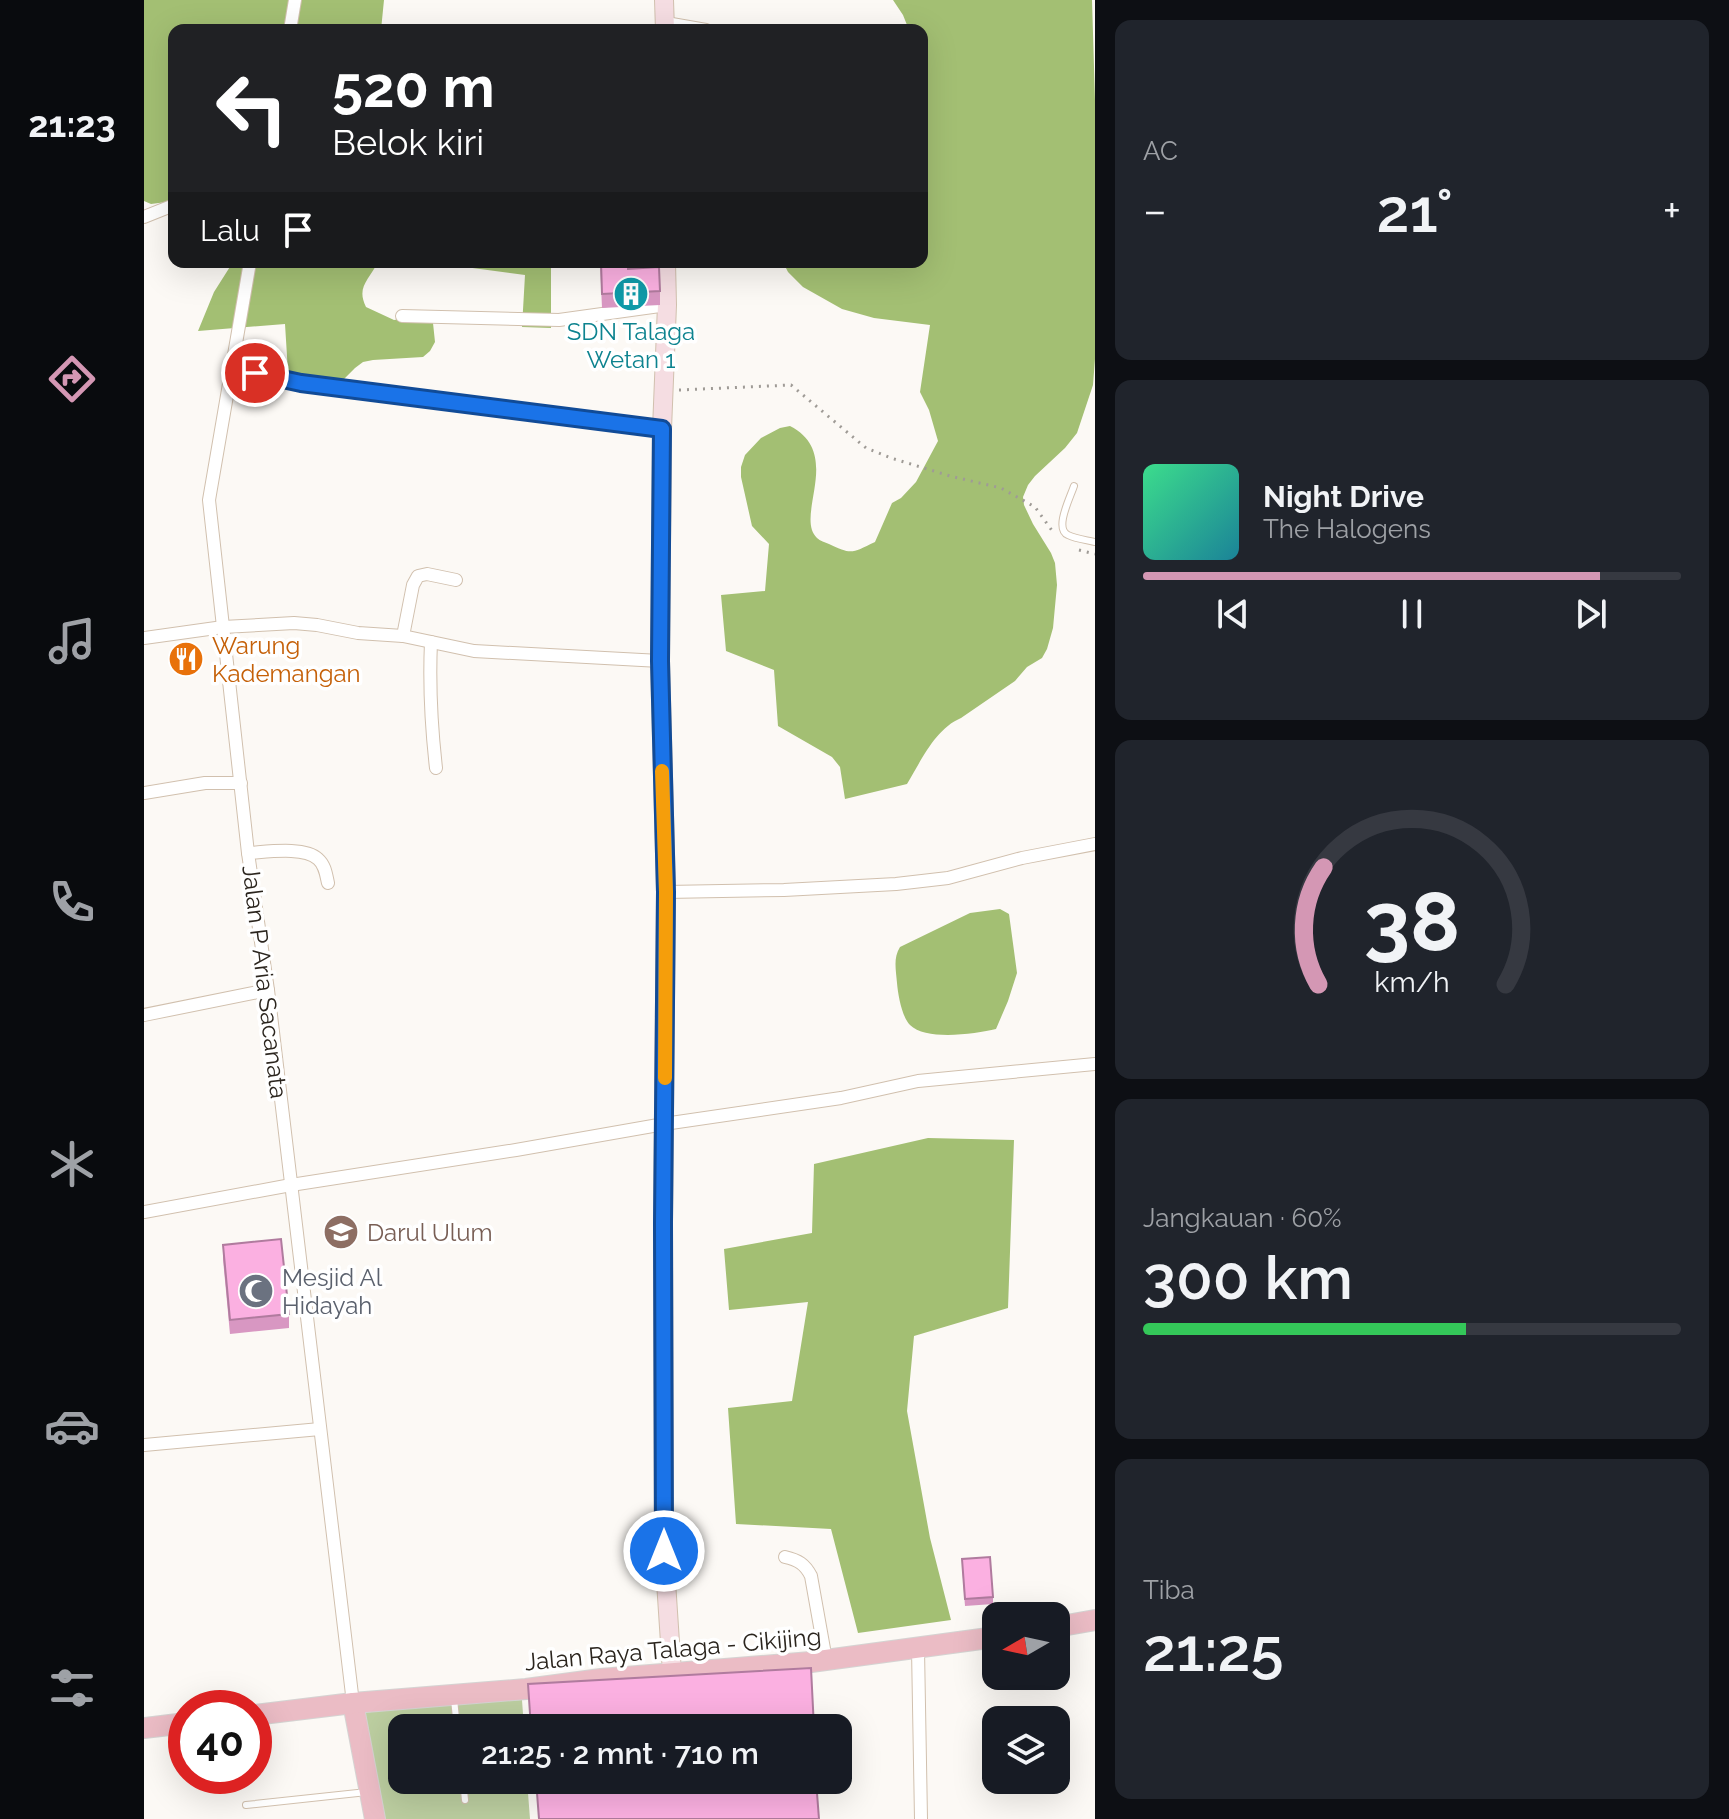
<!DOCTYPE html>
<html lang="id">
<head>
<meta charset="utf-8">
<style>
	body { margin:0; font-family:Raleway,sans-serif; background:#20242c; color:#f1f3f6; height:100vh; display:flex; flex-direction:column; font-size:30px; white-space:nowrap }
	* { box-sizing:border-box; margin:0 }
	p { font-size:26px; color:#9ea1a6 }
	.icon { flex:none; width:44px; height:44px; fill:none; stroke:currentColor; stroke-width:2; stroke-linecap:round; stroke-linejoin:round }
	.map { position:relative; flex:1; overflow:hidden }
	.drawer { display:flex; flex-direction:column; gap:20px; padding:20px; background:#0d0f14; width:634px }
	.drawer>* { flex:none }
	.banner { position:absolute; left:24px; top:24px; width:760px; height:244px; border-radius:16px; box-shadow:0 8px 32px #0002; background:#202124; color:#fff; overflow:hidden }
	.needle { width:52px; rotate:261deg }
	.buttons { position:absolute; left:838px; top:1602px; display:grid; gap:16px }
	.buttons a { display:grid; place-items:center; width:88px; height:88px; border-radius:16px; background:#171b24; box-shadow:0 8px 32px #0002; font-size:40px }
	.speed { position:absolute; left:24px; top:1690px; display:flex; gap:16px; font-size:40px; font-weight:700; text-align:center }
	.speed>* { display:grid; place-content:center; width:104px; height:104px; border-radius:50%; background:#171b24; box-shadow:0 8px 32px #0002; line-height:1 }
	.speed .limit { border:12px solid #d22; background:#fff; color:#111 }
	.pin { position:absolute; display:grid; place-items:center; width:68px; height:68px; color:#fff; margin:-34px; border:4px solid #fff; border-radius:50%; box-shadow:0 2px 8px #0007 }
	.me { position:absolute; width:88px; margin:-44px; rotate:0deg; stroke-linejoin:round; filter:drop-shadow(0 0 6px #0008) }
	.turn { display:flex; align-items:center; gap:28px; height:168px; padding:0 32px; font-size:36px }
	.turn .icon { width:104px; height:104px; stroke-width:2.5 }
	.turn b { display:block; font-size:56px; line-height:68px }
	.then { display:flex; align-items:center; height:76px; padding:0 32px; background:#0003; gap:16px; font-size:30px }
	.big { font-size:60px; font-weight:600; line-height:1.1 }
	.drawer .widget { flex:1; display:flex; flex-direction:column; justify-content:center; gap:12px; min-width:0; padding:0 28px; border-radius:16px; background:#20242c }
	.drawer .dial { align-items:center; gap:0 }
	.dial svg { height:208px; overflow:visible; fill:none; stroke:#363941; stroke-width:7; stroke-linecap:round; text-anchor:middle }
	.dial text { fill:#f1f3f6; stroke:none }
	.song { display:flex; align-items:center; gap:24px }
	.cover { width:96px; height:96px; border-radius:12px; background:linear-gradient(135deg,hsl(150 70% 55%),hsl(190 70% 35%)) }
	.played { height:8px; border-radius:4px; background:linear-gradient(90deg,#d497b4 85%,#363941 85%) }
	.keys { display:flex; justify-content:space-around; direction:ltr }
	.heat { display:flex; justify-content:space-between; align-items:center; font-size:44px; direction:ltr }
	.charge { height:12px; border-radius:6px; background:linear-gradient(90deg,#34c759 60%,#363941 0) }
	.trip { position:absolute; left:244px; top:1714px; width:464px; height:80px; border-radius:16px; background:#171b24; box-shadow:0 8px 32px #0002; font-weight:600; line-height:80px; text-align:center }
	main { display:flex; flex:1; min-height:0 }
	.tabs { display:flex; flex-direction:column; width:144px; justify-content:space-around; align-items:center; background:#090b0e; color:#9ea1a6 }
	.tabs .icon { width:56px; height:56px }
	.tabs .on { color:#d497b4 }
	.tabs b { font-size:36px; color:#f1f3f6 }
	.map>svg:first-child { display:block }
	.green { fill:#bccea0 }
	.forest { fill:#a3bf73 }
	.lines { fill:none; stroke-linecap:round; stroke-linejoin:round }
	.lane-casing { stroke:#d1c0ae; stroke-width:8 }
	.street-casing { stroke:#d1c0ae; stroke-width:14 }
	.secondary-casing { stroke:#d1c0ae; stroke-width:20 }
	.primary-casing { stroke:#d5d3d2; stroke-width:22 }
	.path { stroke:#9f9b96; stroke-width:3; stroke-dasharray:2 6; stroke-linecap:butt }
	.lane { stroke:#fff; stroke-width:6 }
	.street { stroke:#fff; stroke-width:12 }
	.secondary { stroke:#f5dde2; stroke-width:18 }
	.primary { stroke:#ebbcc5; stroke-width:20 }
	.wall { fill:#d897c2 }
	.building { fill:#fbb0e1; stroke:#b07b9e; stroke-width:2 }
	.route-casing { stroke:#114b97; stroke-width:20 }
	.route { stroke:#1a73e8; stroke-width:14 }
	.slow { stroke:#f59e0b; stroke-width:14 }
	.labels { text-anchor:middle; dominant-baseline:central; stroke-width:7; stroke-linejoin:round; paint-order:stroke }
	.culture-label { font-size:24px; fill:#0d838f; stroke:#fff }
	.food-label { font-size:24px; fill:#c56008; stroke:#fff; text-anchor:start }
	.street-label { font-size:24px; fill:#2b251e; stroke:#fff }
	.education-label { font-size:24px; fill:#785e54; stroke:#fff; text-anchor:start }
	.worship-label { font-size:24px; fill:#5b616d; stroke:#fff; text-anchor:start }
</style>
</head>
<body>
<main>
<nav class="tabs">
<b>21:23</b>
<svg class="icon on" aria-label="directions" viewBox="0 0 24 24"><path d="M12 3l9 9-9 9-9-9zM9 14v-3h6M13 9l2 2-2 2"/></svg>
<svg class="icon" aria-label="music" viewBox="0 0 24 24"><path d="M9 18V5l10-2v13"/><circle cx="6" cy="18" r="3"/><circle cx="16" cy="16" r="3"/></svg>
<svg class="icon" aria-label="phone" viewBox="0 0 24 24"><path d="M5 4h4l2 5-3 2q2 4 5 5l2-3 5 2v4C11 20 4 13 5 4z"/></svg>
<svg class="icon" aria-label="climate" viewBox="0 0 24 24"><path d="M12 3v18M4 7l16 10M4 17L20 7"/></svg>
<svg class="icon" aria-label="car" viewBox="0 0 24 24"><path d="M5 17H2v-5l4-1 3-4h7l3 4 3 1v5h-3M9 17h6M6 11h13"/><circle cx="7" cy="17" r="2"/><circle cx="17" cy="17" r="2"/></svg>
<svg class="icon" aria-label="filters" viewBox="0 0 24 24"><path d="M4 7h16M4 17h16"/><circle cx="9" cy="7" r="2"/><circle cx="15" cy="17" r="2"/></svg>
</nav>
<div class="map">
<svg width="951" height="1819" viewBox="0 0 951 1819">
	<rect width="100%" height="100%" fill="#fcf9f5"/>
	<polygon class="green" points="378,1700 380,1728 258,1728 258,1780 383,1780 386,1819 225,1819 214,1705"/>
	<g class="forest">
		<polygon points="0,0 240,0 237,30 30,30 30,201 7,204 0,201"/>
		<path d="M749 0H948L951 100V359L949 385 933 433 921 448 891 476 884 485 879 497 880 505 889 524 907 553 911 563 913 585 909 628 903 649 898 658 883 667 871 681 817 718C791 729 777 761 763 784L701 799 696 767 688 757 634 726 630 670 582 651 577 595 621 591 625 544 608 526 597 477V467L601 455 617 438 636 428 646 426C700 454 650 516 673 538 676 541 681 542 685 544 708 555 708 553 731 542L748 503 757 498 772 482 794 441 785 410 776 392 786 325 730 318 698 309 659 287 644 272 639 262H778V30H765L759 15Z"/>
		<path d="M89 262H234C225 280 212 287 222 307L250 320 270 317 289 323 291 342 286 351 279 357 229 360 219 362 211 368 196 383 145 388 141 324 54 331 70 292Z"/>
		<polygon points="321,262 407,262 407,328 378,327 381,275 321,267"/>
		<path d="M856 909 865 914 873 973 864 1001 852 1029C831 1034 782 1041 766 1025 758 1017 754 995 753 983 752 970 749 958 756 947L826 913Z"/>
		<polygon points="784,1138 870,1140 864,1308 770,1336 763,1411 786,1538 807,1620 714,1633 687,1529 592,1524 584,1408 648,1401 664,1302 585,1310 580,1249 668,1233 670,1164"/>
	</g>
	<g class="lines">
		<defs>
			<g id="lane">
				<path d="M930 486C926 498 910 529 924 535 932 539 943 540 951 542"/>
				<polyline points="310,1699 313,1728"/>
				<polyline points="319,1780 321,1800"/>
				<polyline points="102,1805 223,1792"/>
			</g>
			<g id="street">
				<polyline points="522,23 562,30"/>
				<polyline points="146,30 151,0"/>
				<polyline points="0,217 30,205"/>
				<polyline points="106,262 65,500 104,853 124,990 209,1703"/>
				<polyline points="258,316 415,320 523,305"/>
				<polyline points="88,369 157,383 518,429"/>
				<polyline points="259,636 269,585 274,576 283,574 312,580"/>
				<polyline points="0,638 79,627 150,623 173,625 214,633 259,636 330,651 516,661"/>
				<path d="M287 642C285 686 287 724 292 768"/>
				<polyline points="0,793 61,783 97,783"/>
				<path d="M104 853C122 852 161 846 174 859 181 865 182 874 184 883"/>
				<polyline points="522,892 640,890 752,884 804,878 878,858 951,844"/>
				<polyline points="0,1015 124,990"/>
				<polyline points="0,1212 147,1185 372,1150 520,1124 697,1098 774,1081 951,1064"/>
				<polyline points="0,1445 176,1429"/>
				<path d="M641 1557C654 1560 661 1564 667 1576L682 1660"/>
				<polyline points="774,1649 777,1819"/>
			</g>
			<g id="secondary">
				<polyline points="520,0 521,30"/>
				<polyline points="522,262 523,305 518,429 516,661 522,892 519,1223 520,1551 528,1673"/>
			</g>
			<g id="primary">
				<polyline points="912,1627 951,1620"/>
				<polyline points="209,1703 231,1819"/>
				<polyline points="110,1715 209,1703 382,1689 457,1679 667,1662 852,1637"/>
				<polyline points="0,1728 42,1723"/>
			</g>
		</defs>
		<use href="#lane" class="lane-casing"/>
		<use href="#street" class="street-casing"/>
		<use href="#secondary" class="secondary-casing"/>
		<use href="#primary" class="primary-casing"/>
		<g class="path">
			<polyline points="535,390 647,385 722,448 747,458 806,476 857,488 891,507 909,532"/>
			<polyline points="935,550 951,554"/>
		</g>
		<use href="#lane" class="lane"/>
		<use href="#street" class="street"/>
		<use href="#secondary" class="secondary"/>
		<use href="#primary" class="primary"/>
	</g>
	<g class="wall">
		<polygon points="456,262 484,262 484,269 516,291 516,305 458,308"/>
		<polygon points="79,1245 145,1314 145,1328 86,1334 79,1259"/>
		<polygon points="818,1566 849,1597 849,1604 821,1606"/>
	</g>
	<g class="building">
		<polygon points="457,262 484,262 484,269 515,267 516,291 458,294"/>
		<polygon points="137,1239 145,1314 86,1320 79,1245"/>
		<polygon points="846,1557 849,1597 821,1599 818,1559"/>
		<polygon points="667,1668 670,1728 387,1728 384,1684"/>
		<polygon points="392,1780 672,1780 675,1819 395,1819"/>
	</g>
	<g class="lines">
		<defs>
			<polyline id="route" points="111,373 157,383 518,429 516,661 522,892 519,1223 520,1551"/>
		</defs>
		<use href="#route" class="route-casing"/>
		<use href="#route" class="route"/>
		<polyline class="slow" points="518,771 522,892 521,1078"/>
	</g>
	<defs>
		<symbol id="building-disc" viewBox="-11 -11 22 22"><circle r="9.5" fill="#0f9aa8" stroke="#fff"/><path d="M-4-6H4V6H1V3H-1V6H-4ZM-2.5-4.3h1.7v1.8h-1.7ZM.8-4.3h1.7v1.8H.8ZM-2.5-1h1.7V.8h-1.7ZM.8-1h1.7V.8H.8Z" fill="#fff"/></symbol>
		<symbol id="restaurant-disc" viewBox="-11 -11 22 22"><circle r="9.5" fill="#e8710a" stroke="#fff"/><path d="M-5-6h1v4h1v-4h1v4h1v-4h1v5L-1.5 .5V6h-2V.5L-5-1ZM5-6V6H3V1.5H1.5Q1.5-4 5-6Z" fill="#fff"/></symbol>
		<symbol id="university-disc" viewBox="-11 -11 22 22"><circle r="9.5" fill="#8d6e63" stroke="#fff"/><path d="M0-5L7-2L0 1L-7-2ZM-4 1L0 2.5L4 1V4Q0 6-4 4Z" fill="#fff"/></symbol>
		<symbol id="mosque-disc" viewBox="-11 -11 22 22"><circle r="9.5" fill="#6b7280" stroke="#fff"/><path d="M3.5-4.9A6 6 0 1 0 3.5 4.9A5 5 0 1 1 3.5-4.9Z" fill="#fff"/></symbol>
	</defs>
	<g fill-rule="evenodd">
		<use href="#building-disc" x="467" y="274" width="40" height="40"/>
		<use href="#restaurant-disc" x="22" y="639" width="40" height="40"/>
		<use href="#university-disc" x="177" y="1212" width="40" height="40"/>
		<use href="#mosque-disc" x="92" y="1271" width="40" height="40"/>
	</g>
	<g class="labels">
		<g class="culture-label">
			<text x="487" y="331">SDN Talaga<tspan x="487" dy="28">Wetan 1</tspan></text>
		</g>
		<g class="food-label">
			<text x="68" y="645">Warung<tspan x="68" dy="28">Kademangan</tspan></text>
		</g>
		<g class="street-label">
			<text transform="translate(121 982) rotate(83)">Jalan P Aria Sacanata</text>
			<text transform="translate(529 1649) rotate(-5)">Jalan Raya Talaga - Cikijing</text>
		</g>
		<g class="education-label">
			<text x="223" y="1232">Darul Ulum</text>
		</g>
		<g class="worship-label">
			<text x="138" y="1277">Mesjid Al<tspan x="138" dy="28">Hidayah</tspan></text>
		</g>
	</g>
</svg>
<div class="buttons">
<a><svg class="needle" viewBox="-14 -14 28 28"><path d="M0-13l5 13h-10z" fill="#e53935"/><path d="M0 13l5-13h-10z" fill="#9ea1a6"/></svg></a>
<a><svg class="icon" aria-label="layers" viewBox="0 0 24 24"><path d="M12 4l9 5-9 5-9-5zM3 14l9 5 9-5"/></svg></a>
</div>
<div class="speed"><div class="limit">40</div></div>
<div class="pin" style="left:111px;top:373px;background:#d93025"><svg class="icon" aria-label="arrive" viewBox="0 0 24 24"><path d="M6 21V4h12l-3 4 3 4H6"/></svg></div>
<svg class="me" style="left:520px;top:1551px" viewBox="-20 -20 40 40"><circle r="17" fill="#1a73e8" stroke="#fff" stroke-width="3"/><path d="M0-11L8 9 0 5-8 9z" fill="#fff"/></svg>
<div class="trip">21:25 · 2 mnt · 710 m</div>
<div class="banner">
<div class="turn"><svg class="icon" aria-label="left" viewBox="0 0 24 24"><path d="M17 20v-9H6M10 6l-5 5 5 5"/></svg><div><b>520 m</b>Belok kiri</div></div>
<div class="then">Lalu<svg class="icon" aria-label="arrive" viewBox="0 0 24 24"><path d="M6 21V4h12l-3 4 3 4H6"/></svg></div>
</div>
</div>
<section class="drawer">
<div class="widget"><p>AC</p>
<div class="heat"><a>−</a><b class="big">21°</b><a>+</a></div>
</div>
<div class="widget">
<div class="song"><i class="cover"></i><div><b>Night Drive</b><p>The Halogens</p></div></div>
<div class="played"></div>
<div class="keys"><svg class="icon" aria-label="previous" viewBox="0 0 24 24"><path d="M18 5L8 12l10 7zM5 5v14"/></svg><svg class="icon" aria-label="pause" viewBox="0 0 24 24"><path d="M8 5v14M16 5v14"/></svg><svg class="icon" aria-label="next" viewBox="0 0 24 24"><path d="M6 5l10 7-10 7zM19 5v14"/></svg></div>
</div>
<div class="widget dial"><svg viewBox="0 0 100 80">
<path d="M14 69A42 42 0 1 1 86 69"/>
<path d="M14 69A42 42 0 0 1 16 24" stroke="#d497b4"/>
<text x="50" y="56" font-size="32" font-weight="700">38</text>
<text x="50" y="72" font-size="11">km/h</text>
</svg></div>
<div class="widget"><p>Jangkauan · 60%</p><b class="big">300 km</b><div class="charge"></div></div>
<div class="widget"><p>Tiba</p><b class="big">21:25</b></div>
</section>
</main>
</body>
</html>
